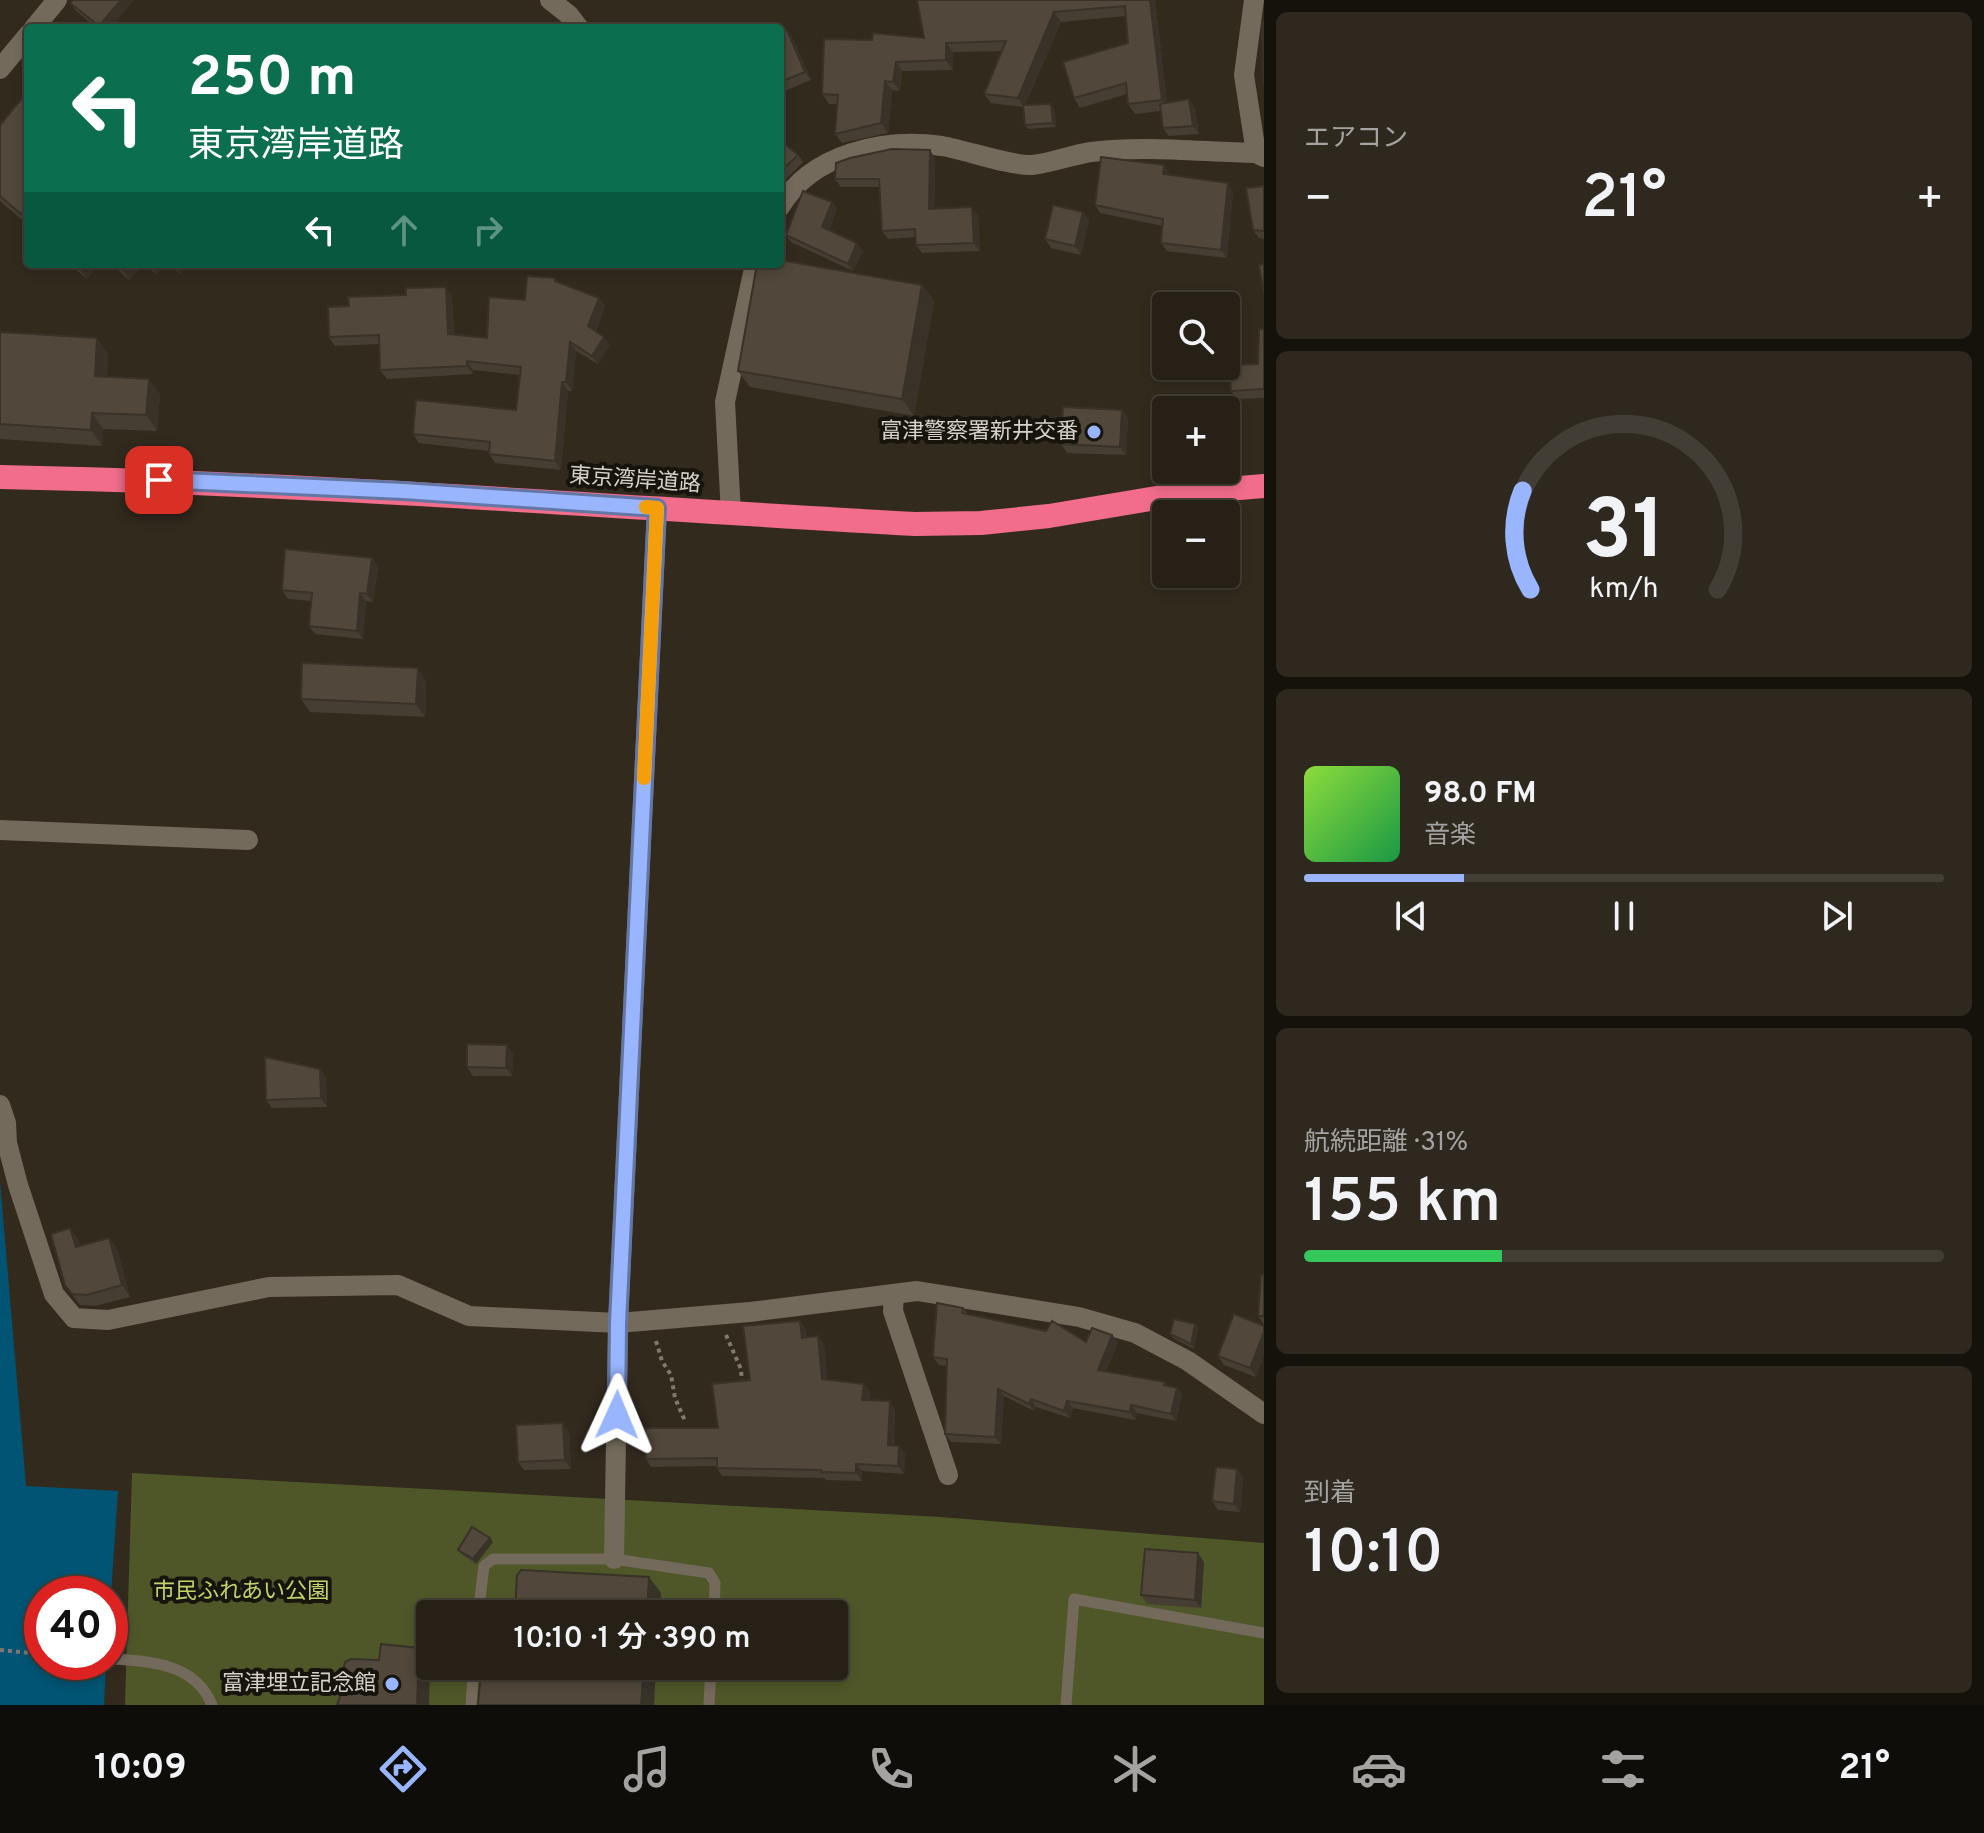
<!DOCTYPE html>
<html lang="ja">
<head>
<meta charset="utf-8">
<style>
	body { margin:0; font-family:Overpass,"Noto Sans JP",sans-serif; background:#2e281f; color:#f1f3f6; height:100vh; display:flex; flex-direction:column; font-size:30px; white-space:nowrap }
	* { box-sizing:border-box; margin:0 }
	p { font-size:26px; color:#a4a3a1 }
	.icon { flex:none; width:44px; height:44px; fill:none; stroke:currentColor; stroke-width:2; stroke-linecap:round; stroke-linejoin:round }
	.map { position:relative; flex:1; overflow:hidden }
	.sheet { display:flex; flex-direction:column; gap:12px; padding:12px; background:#15120c; width:720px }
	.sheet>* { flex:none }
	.guide { position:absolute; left:24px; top:24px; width:760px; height:244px; border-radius:8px; box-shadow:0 4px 12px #0003,0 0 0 2px #423e35; background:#0b6e4f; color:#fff; overflow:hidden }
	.buttons { position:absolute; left:1152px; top:292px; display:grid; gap:16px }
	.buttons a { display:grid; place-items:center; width:88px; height:88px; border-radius:8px; background:#262016; box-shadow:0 4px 12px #0003,0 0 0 2px #423e35; font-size:40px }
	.speed { position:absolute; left:24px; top:1576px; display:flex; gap:16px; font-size:40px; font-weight:700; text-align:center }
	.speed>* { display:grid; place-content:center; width:104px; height:104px; border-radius:50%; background:#262016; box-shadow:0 4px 12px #0003,0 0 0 2px #423e35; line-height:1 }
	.speed .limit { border:12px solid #d22; background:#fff; color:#111 }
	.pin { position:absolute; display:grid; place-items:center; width:68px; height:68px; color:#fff; margin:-34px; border-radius:16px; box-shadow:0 4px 12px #0006 }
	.me { position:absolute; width:88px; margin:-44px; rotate:1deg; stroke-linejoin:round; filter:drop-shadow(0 0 6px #0008) }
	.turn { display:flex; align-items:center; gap:28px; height:168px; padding:0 32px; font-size:36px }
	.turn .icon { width:104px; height:104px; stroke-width:2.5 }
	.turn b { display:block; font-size:56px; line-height:68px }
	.lanes { display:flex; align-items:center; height:76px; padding:0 32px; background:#0003; justify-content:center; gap:40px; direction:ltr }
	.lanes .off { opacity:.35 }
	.big { font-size:60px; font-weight:600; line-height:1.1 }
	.sheet .widget { flex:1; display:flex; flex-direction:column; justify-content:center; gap:12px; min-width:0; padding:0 28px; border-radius:12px; background:#2e281f }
	.sheet .dial { align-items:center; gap:0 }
	.dial svg { height:208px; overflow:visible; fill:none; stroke:#423e35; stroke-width:7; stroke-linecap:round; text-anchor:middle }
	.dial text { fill:#f1f3f6; stroke:none }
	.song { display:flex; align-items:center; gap:24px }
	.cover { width:96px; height:96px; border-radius:12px; background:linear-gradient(135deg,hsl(90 70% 55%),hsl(140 70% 35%)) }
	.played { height:8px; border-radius:4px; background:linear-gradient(90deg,#98b5fd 25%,#423e35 25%) }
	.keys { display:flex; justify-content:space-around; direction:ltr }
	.heat { display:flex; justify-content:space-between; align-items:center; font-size:44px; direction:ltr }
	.charge { height:12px; border-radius:6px; background:linear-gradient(90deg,#34c759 31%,#423e35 0) }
	.trip { position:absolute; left:416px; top:1600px; width:432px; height:80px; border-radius:8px; background:#262016; box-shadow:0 4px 12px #0003,0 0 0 2px #423e35; font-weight:600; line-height:80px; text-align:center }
	.tabs { display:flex; height:128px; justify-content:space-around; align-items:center; background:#0f0d09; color:#a4a3a1 }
	.tabs .icon { width:56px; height:56px }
	.tabs .on { color:#98b5fd }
	.tabs b { font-size:36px; color:#f1f3f6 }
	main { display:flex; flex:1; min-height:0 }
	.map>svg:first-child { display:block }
	.green { fill:#4f5729; fill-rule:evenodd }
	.water { fill:#015474 }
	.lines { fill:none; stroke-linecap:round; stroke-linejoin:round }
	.path { stroke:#81796f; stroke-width:4; stroke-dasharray:4 4; stroke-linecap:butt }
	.lane { stroke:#736a5b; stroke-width:11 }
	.street { stroke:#736a5b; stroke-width:20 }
	.secondary { stroke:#736a5b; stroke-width:20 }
	.highway { stroke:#f26d8c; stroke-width:24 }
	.wall { fill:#463e33 }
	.shaded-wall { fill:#393229 }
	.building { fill:#51483b; stroke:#393229; stroke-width:2 }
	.route-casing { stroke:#6376a4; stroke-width:20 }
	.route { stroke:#98b5fd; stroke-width:14 }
	.slow { stroke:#f59e0b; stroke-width:14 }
	.poi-dot { fill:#98b5fd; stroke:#17140e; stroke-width:3 }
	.labels { text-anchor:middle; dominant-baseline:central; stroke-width:8; stroke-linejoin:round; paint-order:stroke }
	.poi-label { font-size:22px; fill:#d6d0c9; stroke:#17140e; text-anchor:end }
	.street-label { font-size:22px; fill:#d6d0c9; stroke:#17140e }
	.park-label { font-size:22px; fill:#c2d465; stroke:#17140e }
</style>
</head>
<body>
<main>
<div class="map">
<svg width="1264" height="1705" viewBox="0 0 1264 1705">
	<rect width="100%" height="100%" fill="#332a1e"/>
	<path class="green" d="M132 1473 940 1517 1264 1543V1705H125ZM430 1614H834V1666H430Z"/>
	<polygon class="water" points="0,1182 26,1486 118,1491 110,1609 110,1594 42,1594 42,1662 106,1662 104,1705 0,1705"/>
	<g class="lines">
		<g class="path">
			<polyline points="726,1335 741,1369 742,1383"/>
			<polyline points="656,1341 662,1361 671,1375 675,1398 685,1421"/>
			<polyline points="0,1650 42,1654"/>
		</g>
		<g class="lane">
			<polyline points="478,1614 484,1566 493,1559 614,1559 709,1573 715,1583 714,1614"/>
			<path d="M112 1659C151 1661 196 1664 212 1705"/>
			<polyline points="471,1705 474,1666"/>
			<polyline points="709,1705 711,1666"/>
			<polyline points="1066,1705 1074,1599 1264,1633"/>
		</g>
		<g class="street">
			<polyline points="550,0 569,15 579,28"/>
			<polyline points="1254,0 1244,75 1256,153"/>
			<polyline points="34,28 57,0"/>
			<polyline points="0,69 28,35"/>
			<path d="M780 207C812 153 884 138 942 146 966 150 1010 166 1032 165 1052 163 1071 155 1091 152 1145 145 1202 152 1256 153L1264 157"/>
			<polyline points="731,514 725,402 755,264"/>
			<polyline points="0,830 248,840"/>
			<polyline points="0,1105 6,1123 7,1143 18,1185 54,1294 74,1318 108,1320 269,1287 398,1285 469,1316 618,1323 750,1312 917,1291 1079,1317 1135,1333 1188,1361 1264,1414"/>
			<polyline points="894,1294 893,1311 948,1475"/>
		</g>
		<polyline class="secondary" points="614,1559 618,1323 657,508"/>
		<path class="highway" d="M0 477C306 483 610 507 915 524L981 523 1049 516 1192 492 1264 486"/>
	</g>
	<g class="wall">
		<polygon points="917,0 1155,0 1167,103 1195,108 1199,134 1169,136 1163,128 1161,111 1135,114 1128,104 1127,94 1080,108 1074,98 1128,43 1126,16 1061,22 1025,105 1054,108 1056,127 1028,129 1025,125 1023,107 991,103 984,94 1002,51 953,52 953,70 902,71 900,91 892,90 888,133 842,143 835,134 837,104 829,104 822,94 872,40 924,38"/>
		<polygon points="70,3 111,28 97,28 76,11"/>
		<polygon points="780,34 793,39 811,80 780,93"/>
		<polygon points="28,91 28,225 0,201 0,125"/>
		<polygon points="780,140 798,155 803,162 782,183 780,181"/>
		<polygon points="935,158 935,209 978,215 980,251 922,253 916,245 916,237 888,239 882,231 880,187 841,187 835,179"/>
		<polygon points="1169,173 1169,175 1233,191 1227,258 1167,251 1161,243 1163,226 1100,213 1095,205"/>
		<polygon points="1264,186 1264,239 1259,238 1253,230"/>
		<polygon points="832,202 837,209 829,230 863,251 853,271 791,242 786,235"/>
		<polygon points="1089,220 1081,255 1051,248 1045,239"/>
		<polygon points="69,264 99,264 87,279"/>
		<polygon points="111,264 143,264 129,280"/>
		<polygon points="144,264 166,264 157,275"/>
		<polygon points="168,264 188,264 180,274"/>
		<polygon points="555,278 558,283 599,298 605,306 596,331 610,345 598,364 576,351 572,391 568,391 561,470 495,463 489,454 489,451 419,443 413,434 516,410 520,375 473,370 473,374 387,379 380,370 380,344 335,346 329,337 349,306 452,296 454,335 487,338 525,300"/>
		<polygon points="922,285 934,301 914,416 750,387 738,371"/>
		<polygon points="1264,329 1264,398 1237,399 1231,391 1258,364"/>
		<polygon points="0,332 108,354 107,376 160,394 157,431 103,429 102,446 0,439"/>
		<polygon points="1122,410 1128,418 1126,455 1067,453 1061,444"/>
		<polygon points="372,558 378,567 373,602 366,601 363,639 315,634 309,626 311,601 288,599 282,590"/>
		<polygon points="426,681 425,717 310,712 301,699"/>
		<polygon points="513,1053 512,1076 473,1076 467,1067"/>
		<polygon points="320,1069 326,1078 327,1107 272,1108 266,1100"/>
		<polygon points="70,1228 78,1239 80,1246 109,1238 117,1249 130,1297 95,1306 80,1305 65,1285"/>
		<polygon points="1264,1275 1264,1325 1258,1316"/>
		<polygon points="963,1308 968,1314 1086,1342 1112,1335 1118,1342 1106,1371 1165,1382 1167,1385 1177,1388 1182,1395 1176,1421 1137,1413 1135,1420 1073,1408 1070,1418 1036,1407 1034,1411 1004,1396 1001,1444 951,1442 945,1434 947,1366 939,1365 933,1357"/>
		<polygon points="1234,1314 1256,1377 1224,1365 1218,1356"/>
		<polygon points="1195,1324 1198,1329 1194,1349 1173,1338 1170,1334"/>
		<polygon points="806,1329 807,1337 818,1336 824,1344 827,1380 864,1384 870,1392 869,1400 895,1409 894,1446 899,1446 905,1454 904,1474 862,1471 862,1481 826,1480 824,1478 722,1476 717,1468 717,1466 651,1467 646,1459 718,1428 750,1380"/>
		<polygon points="563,1423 569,1432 571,1469 524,1470 518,1462"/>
		<polygon points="1237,1469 1243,1478 1240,1512 1218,1510 1212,1501"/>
		<polygon points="493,1542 476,1564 461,1554 458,1550"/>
		<polygon points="1204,1562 1201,1608 1147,1604 1141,1595"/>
	</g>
	<g class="shaded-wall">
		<polygon points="121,0 134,0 111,28 100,28 99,26"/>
		<polygon points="1150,0 1155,0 1168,110 1162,100"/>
		<polygon points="1054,12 1061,22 1024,107 1018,98"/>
		<polygon points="787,30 793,39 811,80 805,72"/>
		<polygon points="946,43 953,52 953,70 946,60"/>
		<polygon points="896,62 902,71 900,91 893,82"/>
		<polygon points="885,81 892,90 888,133 881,123"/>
		<polygon points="1189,99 1195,108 1199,134 1193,126"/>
		<polygon points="1051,104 1054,108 1056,127 1053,123"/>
		<polygon points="930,150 935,158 935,217 929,209"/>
		<polygon points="1164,165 1169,173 1168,182 1163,174"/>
		<polygon points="1228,183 1233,191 1227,258 1221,250"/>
		<polygon points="832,202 837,209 828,235 822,227"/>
		<polygon points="972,207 978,215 980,251 974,243"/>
		<polygon points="1083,212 1089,220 1081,255 1075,246"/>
		<polygon points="857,243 863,251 853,271 848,264"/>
		<polygon points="81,264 99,264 87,279 78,267"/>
		<polygon points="125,264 143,264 129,280 121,268"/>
		<polygon points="149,264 166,264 157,275"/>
		<polygon points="172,264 188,264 180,274"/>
		<polygon points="922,285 934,301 914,416 902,399"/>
		<polygon points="446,287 452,296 454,343 448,334"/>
		<polygon points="599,298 605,306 594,335 588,326"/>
		<polygon points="604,337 610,345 598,364 592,356"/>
		<polygon points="97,338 108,354 106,392 95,376"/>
		<polygon points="570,342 576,351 572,391 566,382"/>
		<polygon points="467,361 473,370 473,374 467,366"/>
		<polygon points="149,379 160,394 157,431 146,415"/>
		<polygon points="562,382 568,391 561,470 555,461"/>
		<polygon points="1122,410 1128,418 1126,455 1120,447"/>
		<polygon points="92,413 103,429 102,446 91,430"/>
		<polygon points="372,558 378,567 373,602 367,594"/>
		<polygon points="360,593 366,601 363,639 357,631"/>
		<polygon points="418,668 426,681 425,717 416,704"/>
		<polygon points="507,1045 513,1053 512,1076 506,1068"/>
		<polygon points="320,1069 326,1078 327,1107 321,1098"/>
		<polygon points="70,1228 78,1239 84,1258 76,1247"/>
		<polygon points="109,1238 117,1249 130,1297 122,1285"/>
		<polygon points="800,1321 806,1329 808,1346 802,1338"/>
		<polygon points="1195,1324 1198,1329 1194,1349 1191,1344"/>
		<polygon points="1264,1332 1264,1356 1256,1377 1250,1368"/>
		<polygon points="1112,1335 1118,1342 1103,1377 1098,1370"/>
		<polygon points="818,1336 824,1344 828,1387 822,1379"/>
		<polygon points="864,1384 870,1392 868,1408 862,1400"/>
		<polygon points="1177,1388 1182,1395 1176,1421 1171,1414"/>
		<polygon points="998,1389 1004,1396 1001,1444 995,1437"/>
		<polygon points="1031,1399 1036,1407 1034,1411 1029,1404"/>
		<polygon points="890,1401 895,1409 893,1453 888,1445"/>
		<polygon points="1067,1401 1073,1408 1070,1418 1064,1411"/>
		<polygon points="1131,1405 1137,1413 1135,1420 1130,1412"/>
		<polygon points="563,1423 569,1432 571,1469 565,1460"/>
		<polygon points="899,1446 905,1454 904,1474 898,1466"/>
		<polygon points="856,1464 862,1471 862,1481 856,1473"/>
		<polygon points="1237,1469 1243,1478 1240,1512 1234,1504"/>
		<polygon points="490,1538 493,1542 476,1564 473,1559"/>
		<polygon points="1198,1553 1204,1562 1201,1608 1195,1600"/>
		<polygon points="649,1577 661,1593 660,1614 647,1614"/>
		<polygon points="419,1648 430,1664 429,1705 417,1705"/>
		<polygon points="644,1666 656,1666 654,1705 641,1705"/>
	</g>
	<g class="building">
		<polygon points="73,0 121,0 99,26 70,3"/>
		<polygon points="917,0 1150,0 1162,100 1128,104 1126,83 1074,98 1063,62 1128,43 1125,6 1054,12 1018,98 984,94 1006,41 946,43 946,60 896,62 893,82 885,81 881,123 835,134 838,95 822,94 824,39 872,40 873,33 924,38"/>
		<polygon points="1262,22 1264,22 1264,85"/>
		<polygon points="787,30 805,72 780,82 780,34"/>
		<polygon points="28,91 28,220 0,196 0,125"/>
		<polygon points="1189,99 1193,126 1163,128 1160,104"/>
		<polygon points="1051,104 1053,123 1025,125 1023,105"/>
		<polygon points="780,140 798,155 780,172"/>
		<polygon points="892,149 930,150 929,209 972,207 974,243 916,245 915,229 882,231 879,179 835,179 836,163 850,158"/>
		<polygon points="1101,157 1164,165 1163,174 1228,183 1221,250 1161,243 1163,219 1095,205"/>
		<polygon points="1264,186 1264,231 1253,230 1246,188"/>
		<polygon points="803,191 832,202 822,227 857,243 848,264 786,235"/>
		<polygon points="1053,205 1083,212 1075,246 1045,239"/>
		<polygon points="780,260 922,285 902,399 738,371 757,264 780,264"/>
		<polygon points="1264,264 1264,294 1259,265"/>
		<polygon points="527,276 555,278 555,281 599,298 588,326 604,337 592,356 570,342 566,382 562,382 555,461 489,454 490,442 413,434 416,400 516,410 521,367 467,361 467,366 380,370 379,335 329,337 328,307 349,306 348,297 406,295 406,288 446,287 448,334 487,338 489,297 525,300"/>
		<polygon points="1259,329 1264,329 1264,389 1231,391 1229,365 1258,364"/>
		<polygon points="0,332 97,338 95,376 149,379 146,415 92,413 91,430 0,424"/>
		<polygon points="1063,407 1122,410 1120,447 1061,444"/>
		<polygon points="285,549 372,558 367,594 360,593 357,631 309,626 312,593 282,590"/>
		<polygon points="302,663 418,668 416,704 301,699"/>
		<polygon points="467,1044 507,1045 506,1068 467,1067"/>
		<polygon points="265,1057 320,1069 321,1098 266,1100"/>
		<polygon points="70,1228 76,1247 109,1238 122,1285 87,1295 72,1294 65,1285 51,1234"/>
		<polygon points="1261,1275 1264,1275 1264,1316 1258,1316"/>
		<polygon points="937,1303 963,1308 962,1313 1046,1331 1052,1321 1086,1342 1092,1328 1112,1335 1098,1370 1165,1382 1164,1385 1177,1388 1171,1414 1131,1405 1130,1412 1067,1401 1064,1411 1031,1399 1029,1404 998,1389 995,1437 945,1434 947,1359 933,1357"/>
		<polygon points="1234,1314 1264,1326 1264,1332 1250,1368 1218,1356"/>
		<polygon points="1174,1319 1195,1324 1191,1344 1170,1334"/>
		<polygon points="800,1321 802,1338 818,1336 822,1379 864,1384 862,1400 890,1401 888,1445 899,1446 898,1466 856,1464 856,1473 821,1472 821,1470 717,1468 717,1458 646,1459 645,1428 718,1428 712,1384 750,1380 743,1326"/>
		<polygon points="563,1423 565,1460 518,1462 516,1425"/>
		<polygon points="1216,1467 1237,1469 1234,1504 1212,1501"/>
		<polygon points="472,1527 490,1538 473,1559 458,1550"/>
		<polygon points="1145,1549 1198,1553 1195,1600 1141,1595"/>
		<polygon points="521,1570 649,1577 647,1614 515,1614 517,1575"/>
		<polygon points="381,1644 419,1648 417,1705 337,1705 345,1682 342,1676 345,1662 351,1659 379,1660"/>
		<polygon points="568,1666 644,1666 641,1705 478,1705 481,1671 567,1676"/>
	</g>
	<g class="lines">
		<defs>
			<polyline id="route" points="159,480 403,491 657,508 618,1323 617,1415"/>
		</defs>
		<use href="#route" class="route-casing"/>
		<use href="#route" class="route"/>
		<polyline class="slow" points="644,778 657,508 646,507"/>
	</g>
	<g class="poi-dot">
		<circle cx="1094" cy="432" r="8"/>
		<circle cx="392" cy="1684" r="8"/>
	</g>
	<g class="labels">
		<g class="poi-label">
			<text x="1078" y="432">富津警察署新井交番</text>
			<text x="376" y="1684">富津埋立記念館</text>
		</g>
		<g class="street-label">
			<text transform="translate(635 481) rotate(4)">東京湾岸道路</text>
		</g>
		<g class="park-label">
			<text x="241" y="1592">市民ふれあい公園</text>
		</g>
	</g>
</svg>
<div class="buttons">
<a><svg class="icon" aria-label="search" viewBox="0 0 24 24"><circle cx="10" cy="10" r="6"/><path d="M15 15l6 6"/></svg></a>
<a>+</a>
<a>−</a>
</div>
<div class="speed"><div class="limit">40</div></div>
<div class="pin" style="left:159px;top:480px;background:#d93025"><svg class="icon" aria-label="arrive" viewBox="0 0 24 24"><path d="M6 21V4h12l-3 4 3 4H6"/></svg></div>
<svg class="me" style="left:617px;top:1415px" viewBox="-20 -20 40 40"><path d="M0-17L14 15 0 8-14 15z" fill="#98b5fd" stroke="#fff" stroke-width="4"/></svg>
<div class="trip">10:10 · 1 分 · 390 m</div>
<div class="guide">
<div class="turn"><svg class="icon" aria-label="left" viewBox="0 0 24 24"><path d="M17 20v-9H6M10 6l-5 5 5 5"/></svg><div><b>250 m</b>東京湾岸道路</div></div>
<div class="lanes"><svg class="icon" aria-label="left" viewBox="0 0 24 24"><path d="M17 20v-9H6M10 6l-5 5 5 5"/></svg><svg class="icon off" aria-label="ahead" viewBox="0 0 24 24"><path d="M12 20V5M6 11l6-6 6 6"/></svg><svg class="icon off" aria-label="right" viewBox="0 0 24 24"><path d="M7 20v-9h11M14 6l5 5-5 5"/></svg></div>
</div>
</div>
<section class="sheet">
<div class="widget"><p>エアコン</p>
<div class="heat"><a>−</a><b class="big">21°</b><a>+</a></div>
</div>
<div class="widget dial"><svg viewBox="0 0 100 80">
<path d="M14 69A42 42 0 1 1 86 69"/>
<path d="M14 69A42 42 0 0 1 11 31" stroke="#98b5fd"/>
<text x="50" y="56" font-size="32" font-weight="700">31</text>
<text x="50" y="72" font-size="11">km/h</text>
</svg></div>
<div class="widget">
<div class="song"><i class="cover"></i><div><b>98.0 FM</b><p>音楽</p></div></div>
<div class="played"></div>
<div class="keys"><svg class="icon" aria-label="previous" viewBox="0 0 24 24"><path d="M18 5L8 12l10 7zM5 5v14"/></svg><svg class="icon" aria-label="pause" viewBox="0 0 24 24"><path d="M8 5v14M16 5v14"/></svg><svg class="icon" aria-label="next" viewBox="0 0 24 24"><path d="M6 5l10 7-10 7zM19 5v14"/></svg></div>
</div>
<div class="widget"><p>航続距離 · 31%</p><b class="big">155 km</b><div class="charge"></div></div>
<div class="widget"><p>到着</p><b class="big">10:10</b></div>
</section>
</main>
<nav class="tabs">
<b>10:09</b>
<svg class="icon on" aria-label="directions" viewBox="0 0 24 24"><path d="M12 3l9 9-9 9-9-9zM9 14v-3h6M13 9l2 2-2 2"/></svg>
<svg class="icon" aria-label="music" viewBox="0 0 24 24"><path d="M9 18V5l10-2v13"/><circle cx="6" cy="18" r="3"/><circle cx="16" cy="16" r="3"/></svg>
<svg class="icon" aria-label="phone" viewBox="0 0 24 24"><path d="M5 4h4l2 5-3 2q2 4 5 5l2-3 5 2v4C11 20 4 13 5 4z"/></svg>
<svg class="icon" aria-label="climate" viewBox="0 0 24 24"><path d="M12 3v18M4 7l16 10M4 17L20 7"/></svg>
<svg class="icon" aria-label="car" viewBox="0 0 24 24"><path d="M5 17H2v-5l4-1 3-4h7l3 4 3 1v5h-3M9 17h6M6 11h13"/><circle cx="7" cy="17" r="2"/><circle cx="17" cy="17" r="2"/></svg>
<svg class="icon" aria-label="filters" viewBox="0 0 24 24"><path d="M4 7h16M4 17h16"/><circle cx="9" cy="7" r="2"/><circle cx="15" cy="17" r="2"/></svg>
<b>21°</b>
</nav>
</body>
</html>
